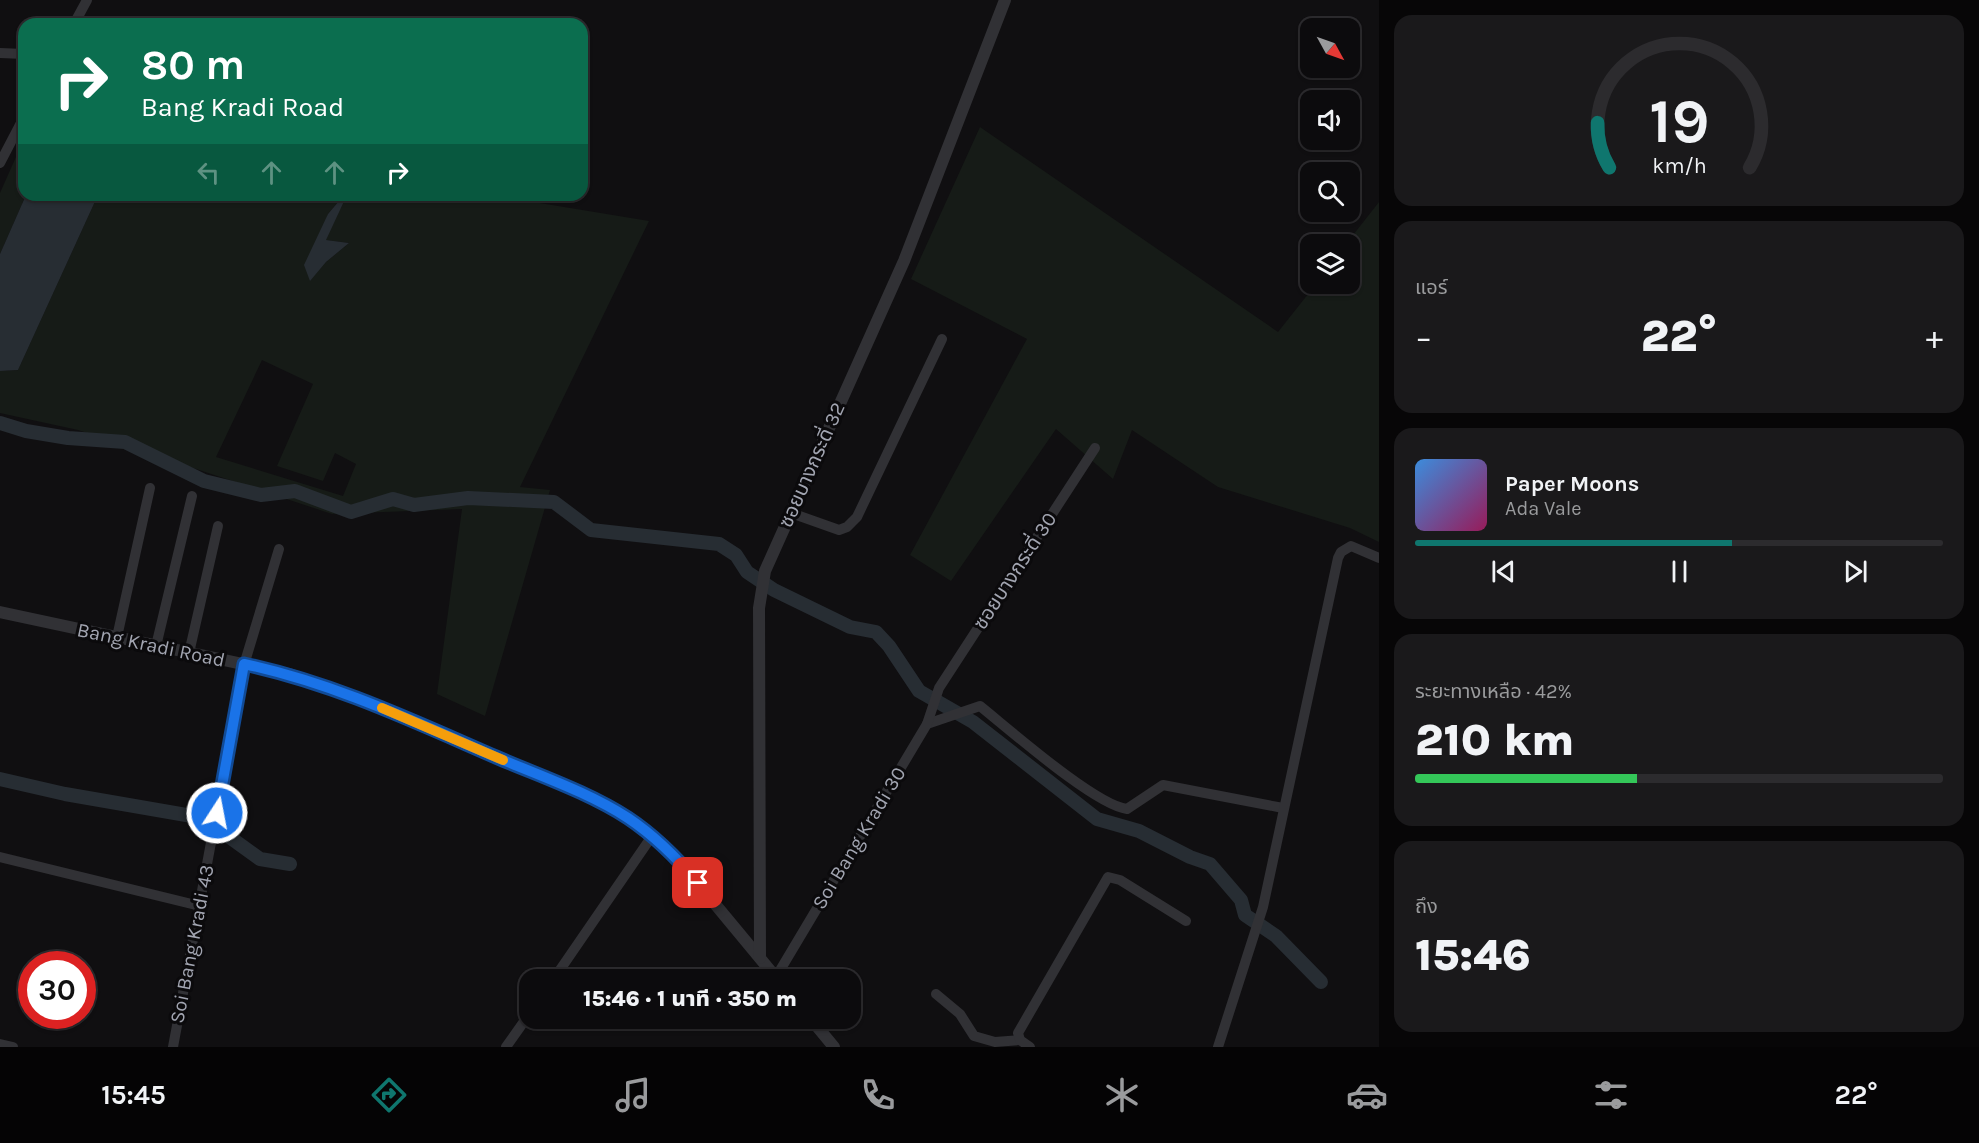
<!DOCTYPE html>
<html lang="th">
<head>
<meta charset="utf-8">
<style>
	body { margin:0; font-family:Karla,"Noto Sans Thai",sans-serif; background:#1a191b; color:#f1f3f6; height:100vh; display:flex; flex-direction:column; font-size:22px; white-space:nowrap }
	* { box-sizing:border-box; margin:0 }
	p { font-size:20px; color:#9a9b9d }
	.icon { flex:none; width:33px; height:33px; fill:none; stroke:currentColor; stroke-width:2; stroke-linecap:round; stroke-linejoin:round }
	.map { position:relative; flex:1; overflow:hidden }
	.sheet { display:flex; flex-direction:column; gap:15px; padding:15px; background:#070607; width:600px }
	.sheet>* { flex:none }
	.guide { position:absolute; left:18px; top:18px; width:570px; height:183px; border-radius:18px; box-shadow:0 2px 4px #0004,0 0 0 2px #2c2b2e; background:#0b6e4f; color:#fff; overflow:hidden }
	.needle { width:39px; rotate:130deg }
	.controls { position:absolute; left:1300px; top:18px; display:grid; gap:12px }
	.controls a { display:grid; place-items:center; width:60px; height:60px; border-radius:12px; background:#0c0b0d; box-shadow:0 2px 4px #0004,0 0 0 2px #2c2b2e; font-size:30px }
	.speed { position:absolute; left:18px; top:951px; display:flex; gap:12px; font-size:30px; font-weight:700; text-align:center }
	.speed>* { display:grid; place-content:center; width:78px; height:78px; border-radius:50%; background:#0c0b0d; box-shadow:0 2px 4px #0004,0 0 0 2px #2c2b2e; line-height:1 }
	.speed .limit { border:9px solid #d22; background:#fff; color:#111 }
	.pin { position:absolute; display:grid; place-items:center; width:51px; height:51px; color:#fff; margin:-26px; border-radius:12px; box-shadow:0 3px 9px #0006 }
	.me { position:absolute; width:66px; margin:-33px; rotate:11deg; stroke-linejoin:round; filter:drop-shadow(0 0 4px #0008) }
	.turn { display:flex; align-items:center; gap:21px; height:126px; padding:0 24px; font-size:27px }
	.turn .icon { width:78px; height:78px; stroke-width:2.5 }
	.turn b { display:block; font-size:42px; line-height:51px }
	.lanes { display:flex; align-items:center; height:57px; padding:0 24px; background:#0003; justify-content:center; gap:30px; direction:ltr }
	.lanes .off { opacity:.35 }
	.big { font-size:45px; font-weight:800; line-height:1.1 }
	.sheet .card { flex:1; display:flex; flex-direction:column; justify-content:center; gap:9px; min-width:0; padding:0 21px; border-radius:18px; background:#1a191b }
	.sheet .dial { align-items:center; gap:0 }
	.dial svg { height:156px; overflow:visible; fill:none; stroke:#2c2b2e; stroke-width:7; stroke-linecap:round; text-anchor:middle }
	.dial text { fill:#f1f3f6; stroke:none }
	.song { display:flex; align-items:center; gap:18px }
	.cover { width:72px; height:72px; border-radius:9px; background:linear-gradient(135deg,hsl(210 70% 55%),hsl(330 70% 35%)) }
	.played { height:6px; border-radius:3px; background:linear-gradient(90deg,#0f766e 60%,#2c2b2e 60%) }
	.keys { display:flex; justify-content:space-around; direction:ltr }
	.heat { display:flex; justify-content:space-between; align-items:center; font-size:33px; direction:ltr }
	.charge { height:9px; border-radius:4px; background:linear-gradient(90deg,#34c759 42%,#2c2b2e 0) }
	.trip { position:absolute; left:519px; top:969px; width:342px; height:60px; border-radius:18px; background:#0c0b0d; box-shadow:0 2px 4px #0004,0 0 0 2px #2c2b2e; font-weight:800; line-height:60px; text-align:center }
	.tabs { display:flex; height:96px; justify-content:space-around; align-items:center; background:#050405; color:#9a9b9d }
	.tabs .icon { width:42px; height:42px }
	.tabs .selected { color:#0f766e }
	.tabs b { font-size:27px; color:#f1f3f6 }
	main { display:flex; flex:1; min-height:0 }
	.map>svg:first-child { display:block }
	.green { fill:#161b17; fill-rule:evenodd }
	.water { fill:#272d33 }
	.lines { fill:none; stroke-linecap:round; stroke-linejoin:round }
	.canal { stroke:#272d33; stroke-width:14 }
	.minor { stroke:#313135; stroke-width:10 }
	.tertiary { stroke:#313135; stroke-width:12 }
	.route-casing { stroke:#114b97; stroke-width:15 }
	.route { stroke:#1a73e8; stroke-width:10 }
	.slow { stroke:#f59e0b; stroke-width:10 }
	.labels { text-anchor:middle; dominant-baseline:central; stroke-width:6; stroke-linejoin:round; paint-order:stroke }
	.street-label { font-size:20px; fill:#a2a5b1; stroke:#0b0a0c }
</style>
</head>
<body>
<main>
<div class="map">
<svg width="1379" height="1047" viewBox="0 0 1379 1047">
	<rect width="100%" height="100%" fill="#100f11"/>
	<g class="green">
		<polygon points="980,127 1278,332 1316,284 1350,284 1350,244 1346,244 1379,202 1379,542 1350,528 1218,487 1132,430 1113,479 1056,429 951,581 910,555 1027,339 911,279"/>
		<polygon points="24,139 24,195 26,195 0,254 0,193"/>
		<path d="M98 195H344L328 214 310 280 326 262 349 243 325 240 347 195H491L649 221 520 487 550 490 485 716 437 694 462 509 332 514 78 430 0 413V371L18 370ZM262 360 313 384 277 466 323 481 335 453 356 464 343 496 216 457Z"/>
	</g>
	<g class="water">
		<polygon points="26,195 98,195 18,370 0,371 0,254"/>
		<polygon points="344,195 347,195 326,240 349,243 326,262 310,281 304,265 328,214"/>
	</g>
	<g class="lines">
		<g class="canal">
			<polyline points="0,423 26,431 68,438 125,442 204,481 261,495 295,491 351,512 393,499 414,505 468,498 554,502 591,530 719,544 736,555 747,572 774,590 850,627 876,632 889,646 919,691 973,722 1097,819 1139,831 1190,857 1210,864 1241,900 1245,915 1276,936 1321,982"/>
			<polyline points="0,779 65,794 192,816 205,823"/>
			<polyline points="224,833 260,859 290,864"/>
		</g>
		<g class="minor">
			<polyline points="74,24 87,0"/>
			<polyline points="0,53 24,54"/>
			<polyline points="0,163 24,117"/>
			<polyline points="791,513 839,530 847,527 857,517 942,339"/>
			<polyline points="117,637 150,488"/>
			<polyline points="156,646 192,496"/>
			<polyline points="189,653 218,526"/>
			<path d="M927 724 980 706C1010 730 1095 805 1127 809L1163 785 1283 808"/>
			<polyline points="0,857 200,906"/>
			<polyline points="776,977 927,724 939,688 1095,448"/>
			<polyline points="553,980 652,836"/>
			<polyline points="936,994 960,1014 974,1036 995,1042 1020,1040"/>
			<polyline points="0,1044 13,1047"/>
			<polyline points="173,1047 244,665 279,549"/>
			<polyline points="506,1047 530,1013"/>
			<polyline points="1030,1047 1020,1040 1018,1033 1108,877 1120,880 1186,921"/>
			<polyline points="1218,1047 1263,907 1338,558 1341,552 1351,546 1379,558"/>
		</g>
		<g class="tertiary">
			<polyline points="0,612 289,674 347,694 579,792 627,817 676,857 778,980"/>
			<polyline points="760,958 759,608 765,571 904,261 1005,0"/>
			<polyline points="810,1018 834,1047"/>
		</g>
	</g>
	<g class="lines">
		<defs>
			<path id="route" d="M217 813 244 664C333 683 413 721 496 757 540 776 588 792 628 818 655 836 677 858 698 883"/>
		</defs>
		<use href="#route" class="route-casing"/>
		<use href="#route" class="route"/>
		<polyline class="slow" points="382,708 503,760"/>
	</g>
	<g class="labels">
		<g class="street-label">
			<text transform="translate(812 465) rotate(-66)">ซอยบางกระดี่ 32</text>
			<text transform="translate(1015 571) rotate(-57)">ซอยบางกระดี่ 30</text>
			<text transform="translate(151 645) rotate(12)">Bang Kradi Road</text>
			<text transform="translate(859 838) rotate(-59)">Soi Bang Kradi 30</text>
			<text transform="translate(192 944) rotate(-79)">Soi Bang Kradi 43</text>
		</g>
	</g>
</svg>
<div class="controls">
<a><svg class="needle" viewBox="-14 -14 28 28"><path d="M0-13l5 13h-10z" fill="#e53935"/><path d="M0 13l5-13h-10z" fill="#9a9b9d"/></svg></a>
<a><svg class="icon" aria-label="sound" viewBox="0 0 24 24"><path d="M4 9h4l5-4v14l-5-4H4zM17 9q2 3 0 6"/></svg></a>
<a><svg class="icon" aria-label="search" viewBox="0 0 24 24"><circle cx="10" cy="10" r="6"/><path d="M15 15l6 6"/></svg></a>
<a><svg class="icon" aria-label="layers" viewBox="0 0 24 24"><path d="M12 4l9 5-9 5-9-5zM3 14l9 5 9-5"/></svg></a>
</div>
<div class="speed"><div class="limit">30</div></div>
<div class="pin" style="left:698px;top:883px;background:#d93025"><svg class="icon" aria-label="arrive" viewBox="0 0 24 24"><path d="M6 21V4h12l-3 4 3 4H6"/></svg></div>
<svg class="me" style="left:217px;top:813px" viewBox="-20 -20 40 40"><circle r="17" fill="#1a73e8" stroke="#fff" stroke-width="3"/><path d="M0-11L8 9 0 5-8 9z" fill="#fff"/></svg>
<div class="trip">15:46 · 1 นาที · 350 m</div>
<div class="guide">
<div class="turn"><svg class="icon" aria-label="right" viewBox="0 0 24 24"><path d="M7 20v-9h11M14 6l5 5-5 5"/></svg><div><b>80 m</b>Bang Kradi Road</div></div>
<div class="lanes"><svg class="icon off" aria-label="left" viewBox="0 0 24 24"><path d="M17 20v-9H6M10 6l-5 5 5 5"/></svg><svg class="icon off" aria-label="ahead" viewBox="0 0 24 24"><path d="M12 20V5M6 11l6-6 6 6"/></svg><svg class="icon off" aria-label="ahead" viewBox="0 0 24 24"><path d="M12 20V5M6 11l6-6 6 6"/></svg><svg class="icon" aria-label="right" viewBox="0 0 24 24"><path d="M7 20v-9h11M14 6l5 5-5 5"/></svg></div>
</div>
</div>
<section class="sheet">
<div class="card dial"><svg viewBox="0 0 100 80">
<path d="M14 69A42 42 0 1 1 86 69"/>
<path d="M14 69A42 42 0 0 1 8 46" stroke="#0f766e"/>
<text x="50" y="56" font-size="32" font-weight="700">19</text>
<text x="50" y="72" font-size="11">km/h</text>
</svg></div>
<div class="card"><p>แอร์</p>
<div class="heat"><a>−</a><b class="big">22°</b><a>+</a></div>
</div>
<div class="card">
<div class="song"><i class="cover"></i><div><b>Paper Moons</b><p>Ada Vale</p></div></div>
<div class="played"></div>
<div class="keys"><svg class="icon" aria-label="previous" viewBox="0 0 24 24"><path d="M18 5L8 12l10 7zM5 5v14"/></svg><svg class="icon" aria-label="pause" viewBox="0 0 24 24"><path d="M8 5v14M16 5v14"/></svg><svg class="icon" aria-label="next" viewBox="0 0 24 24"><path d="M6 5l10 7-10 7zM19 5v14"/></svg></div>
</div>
<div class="card"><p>ระยะทางเหลือ · 42%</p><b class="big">210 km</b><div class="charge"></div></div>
<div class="card"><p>ถึง</p><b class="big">15:46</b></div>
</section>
</main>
<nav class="tabs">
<b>15:45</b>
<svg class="icon selected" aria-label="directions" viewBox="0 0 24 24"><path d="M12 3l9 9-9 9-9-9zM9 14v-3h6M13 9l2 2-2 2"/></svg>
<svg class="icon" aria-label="music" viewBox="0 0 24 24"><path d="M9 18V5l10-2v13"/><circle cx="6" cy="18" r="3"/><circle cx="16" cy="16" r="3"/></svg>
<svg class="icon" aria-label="phone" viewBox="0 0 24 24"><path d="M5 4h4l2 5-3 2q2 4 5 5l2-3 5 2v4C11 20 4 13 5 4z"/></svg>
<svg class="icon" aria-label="climate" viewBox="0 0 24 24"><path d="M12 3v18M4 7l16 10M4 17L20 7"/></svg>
<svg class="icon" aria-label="car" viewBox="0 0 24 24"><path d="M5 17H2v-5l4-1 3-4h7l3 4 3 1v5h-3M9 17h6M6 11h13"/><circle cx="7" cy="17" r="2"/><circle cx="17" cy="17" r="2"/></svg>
<svg class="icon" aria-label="filters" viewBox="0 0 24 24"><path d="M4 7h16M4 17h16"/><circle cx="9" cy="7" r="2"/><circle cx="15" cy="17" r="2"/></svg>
<b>22°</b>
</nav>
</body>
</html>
